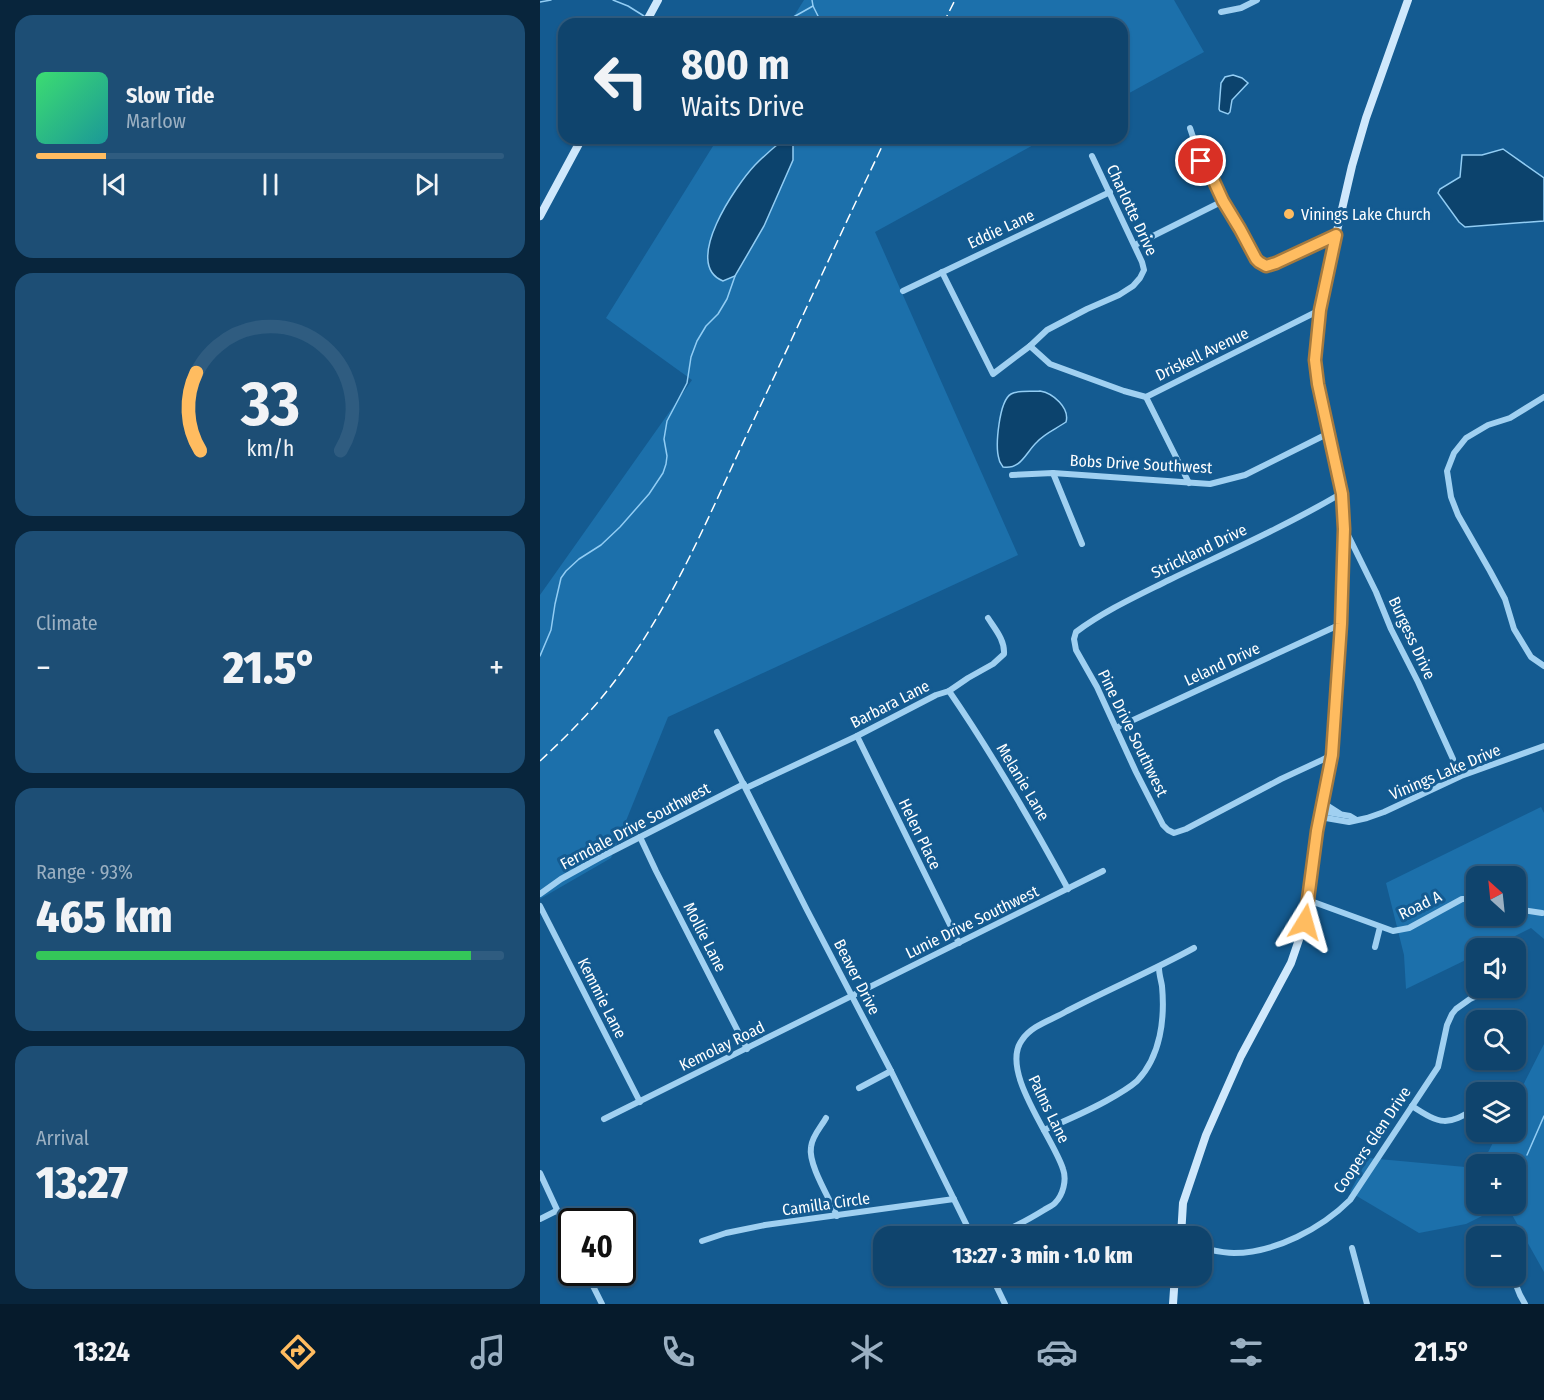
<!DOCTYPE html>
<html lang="en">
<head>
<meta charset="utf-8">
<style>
	body { margin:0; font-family:"Fira Sans Condensed",sans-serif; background:#1d4e75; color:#f1f3f6; height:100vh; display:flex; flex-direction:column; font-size:22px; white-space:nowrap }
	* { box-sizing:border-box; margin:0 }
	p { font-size:20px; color:#9bb0c2 }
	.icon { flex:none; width:33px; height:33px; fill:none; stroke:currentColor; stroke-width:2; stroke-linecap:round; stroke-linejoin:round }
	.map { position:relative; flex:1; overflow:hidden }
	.drawer { display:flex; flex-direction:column; gap:15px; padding:15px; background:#08253c; width:540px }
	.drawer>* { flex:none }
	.top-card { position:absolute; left:18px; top:18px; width:570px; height:126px; border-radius:18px; box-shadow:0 2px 4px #0004,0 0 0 2px #2f5c80; background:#0f446d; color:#f1f3f6; overflow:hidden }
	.needle { width:39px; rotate:333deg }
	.buttons { position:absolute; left:926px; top:866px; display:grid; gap:12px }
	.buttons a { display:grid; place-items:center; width:60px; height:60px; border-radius:12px; background:#0f446d; box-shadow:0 2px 4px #0004,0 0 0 2px #2f5c80; font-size:30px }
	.speed { position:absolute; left:18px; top:1208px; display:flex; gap:12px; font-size:30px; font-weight:700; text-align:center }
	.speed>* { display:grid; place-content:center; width:78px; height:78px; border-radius:50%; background:#0f446d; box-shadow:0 2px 4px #0004,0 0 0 2px #2f5c80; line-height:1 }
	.speed .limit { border:3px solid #111; border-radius:9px; background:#fff; color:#111 }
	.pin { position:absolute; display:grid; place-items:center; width:51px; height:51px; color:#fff; margin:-26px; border:3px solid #fff; border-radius:50%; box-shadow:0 2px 6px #0007 }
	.me { position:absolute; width:66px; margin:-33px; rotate:8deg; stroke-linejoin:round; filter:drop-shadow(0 0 4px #0008) }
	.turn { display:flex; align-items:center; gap:21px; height:126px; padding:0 24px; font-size:27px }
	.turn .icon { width:78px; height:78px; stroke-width:2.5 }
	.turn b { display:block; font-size:42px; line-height:51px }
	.big { font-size:45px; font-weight:800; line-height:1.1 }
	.drawer .tile { flex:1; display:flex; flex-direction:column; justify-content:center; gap:9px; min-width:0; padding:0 21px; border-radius:18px; background:#1d4e75 }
	.drawer .dial { align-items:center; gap:0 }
	.dial svg { height:156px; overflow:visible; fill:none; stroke:#2f5c80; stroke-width:7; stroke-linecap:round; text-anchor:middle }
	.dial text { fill:#f1f3f6; stroke:none }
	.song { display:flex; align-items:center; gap:18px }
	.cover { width:72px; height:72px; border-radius:9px; background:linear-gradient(135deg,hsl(140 70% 55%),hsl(180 70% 35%)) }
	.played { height:6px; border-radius:3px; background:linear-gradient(90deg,#ffbc60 15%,#2f5c80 15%) }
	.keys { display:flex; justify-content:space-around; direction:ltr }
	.heat { display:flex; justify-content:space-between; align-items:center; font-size:33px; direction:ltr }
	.charge { height:9px; border-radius:4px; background:linear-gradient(90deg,#34c759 93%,#2f5c80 0) }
	.trip { position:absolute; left:333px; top:1226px; width:339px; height:60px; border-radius:18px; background:#0f446d; box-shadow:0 2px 4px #0004,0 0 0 2px #2f5c80; font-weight:800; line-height:60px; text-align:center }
	.dock { display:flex; height:96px; justify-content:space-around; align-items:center; background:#061b2c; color:#9bb0c2 }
	.dock .icon { width:42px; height:42px }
	.dock .selected { color:#ffbc60 }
	.dock b { font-size:27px; color:#f1f3f6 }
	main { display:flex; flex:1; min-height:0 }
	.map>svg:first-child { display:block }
	.green { fill:#1c70ab; fill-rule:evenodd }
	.water { fill:#0c436d; stroke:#92cdf4; stroke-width:1.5 }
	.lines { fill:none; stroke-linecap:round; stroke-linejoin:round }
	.stream { stroke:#92cdf4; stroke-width:1.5 }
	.street { stroke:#a0d0f1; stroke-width:6 }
	.secondary { stroke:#cfe8fc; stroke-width:8 }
	.rail { stroke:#fff; stroke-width:1.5; stroke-dasharray:10 4.5; stroke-linecap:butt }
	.route-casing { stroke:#a67a3e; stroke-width:15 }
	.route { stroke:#ffbc60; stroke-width:10 }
	.poi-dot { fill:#ffbc60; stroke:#145b91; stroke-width:2 }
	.labels { text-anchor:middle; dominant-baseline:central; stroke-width:6; stroke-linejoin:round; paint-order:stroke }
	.street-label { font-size:16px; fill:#fff; stroke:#145b91 }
	.poi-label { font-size:16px; fill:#fff; stroke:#145b91; text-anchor:start }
</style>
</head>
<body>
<main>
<section class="drawer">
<div class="tile">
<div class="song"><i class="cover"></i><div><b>Slow Tide</b><p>Marlow</p></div></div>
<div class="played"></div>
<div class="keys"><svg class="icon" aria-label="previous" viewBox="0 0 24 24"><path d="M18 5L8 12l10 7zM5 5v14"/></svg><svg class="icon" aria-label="pause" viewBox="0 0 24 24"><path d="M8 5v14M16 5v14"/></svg><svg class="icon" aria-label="next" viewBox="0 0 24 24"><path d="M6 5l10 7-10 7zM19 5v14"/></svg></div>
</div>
<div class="tile dial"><svg viewBox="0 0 100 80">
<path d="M14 69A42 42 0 1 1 86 69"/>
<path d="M14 69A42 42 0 0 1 12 29" stroke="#ffbc60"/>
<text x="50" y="56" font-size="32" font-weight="700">33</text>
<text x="50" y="72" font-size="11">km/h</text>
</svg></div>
<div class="tile"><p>Climate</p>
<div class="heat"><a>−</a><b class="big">21.5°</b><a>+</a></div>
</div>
<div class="tile"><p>Range · 93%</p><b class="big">465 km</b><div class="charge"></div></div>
<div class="tile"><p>Arrival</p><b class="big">13:27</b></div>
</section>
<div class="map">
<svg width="1004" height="1304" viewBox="0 0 1004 1304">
	<rect width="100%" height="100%" fill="#145b91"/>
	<g class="green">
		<polygon points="264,0 634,0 664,52 582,97 582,24 249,24"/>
		<polygon points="178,138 506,138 335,232 478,555 128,717 71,858 0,899 0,595 152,380 66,318"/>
		<path d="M1001 807 1004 813V939L991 928 951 948H936V955L866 989 864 955 846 883ZM936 876H975V915H936Z"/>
		<polygon points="1004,1044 1004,1272 966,1204 926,1224 879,1233 810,1192 828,1158 936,1168 936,1203 975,1203 975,1164 942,1164 959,1131 975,1131 975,1101"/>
	</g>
	<g class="water">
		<polygon points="693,75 702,78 708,83 692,100 690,112 688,114 680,111 679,109 681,83 685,77"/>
		<path d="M243 140H249L253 144V160L224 226 195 276 183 281C141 264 197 184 215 165 224 156 233 148 243 140Z"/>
		<polygon points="963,149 1004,178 1004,221 925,227 919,222 898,193 900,189 920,177 922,155 942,155"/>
		<path d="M500 391C513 393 530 408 526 422 516 429 505 433 497 442 486 452 481 470 463 467 462 465 459 462 459 459 455 446 459 401 471 394 478 390 491 392 500 391Z"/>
	</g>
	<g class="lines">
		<g class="stream">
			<polyline points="73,0 88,6 104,16"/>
			<polyline points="272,0 273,6 282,24"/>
			<polyline points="0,2 11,0"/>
			<polyline points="241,24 273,6"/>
			<polyline points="252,142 255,138"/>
			<polyline points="0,656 11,630 15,604 21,578 26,571 39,559 61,545 80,527 109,494 123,473 126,464 127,456 124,439 127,421 147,383 151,357 157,341 166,326 178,314 187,299 195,276"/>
			<polyline points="987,1155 1004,1116"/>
		</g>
		<g class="street">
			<polyline points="681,12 701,8 717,0"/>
			<polyline points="650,128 661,161 667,166 683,201 719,262 726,266 731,265 796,235"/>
			<polyline points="595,245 683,201"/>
			<polyline points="402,272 453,374 490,346 507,330 547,309 579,295 593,286 600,278 604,270 602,262 552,156"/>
			<polyline points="363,291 570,192"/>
			<polyline points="490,346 510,364 584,391 606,397 780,310"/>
			<polyline points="606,397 649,483"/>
			<polyline points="1004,397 970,418 948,425 926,438 914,453 907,471 911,497 918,515 950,571 965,599 974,629 991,657 1004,666"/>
			<polyline points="513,473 542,544"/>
			<polyline points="472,475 513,473 670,484 705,475 789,433"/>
			<polyline points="805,529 836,592 851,629 878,682 913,759"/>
			<path d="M409 691C453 755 491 821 528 889"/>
			<polyline points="576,728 801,624"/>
			<polyline points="177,732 267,910 351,1071 432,1236"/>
			<polyline points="317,736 419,943"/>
			<path d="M792 755 782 760 741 779 646 829 634 833 628 830 623 825 596 772 557 687 536 650 534 639 536 632C564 611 597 596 629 580 687 552 746 526 802 493"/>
			<path d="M206 788 317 736 396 695 409 691 428 678 453 664 464 654C465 640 455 629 448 618"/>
			<polyline points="784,799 788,806 799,813"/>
			<polyline points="781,811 810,816 815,819"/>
			<polyline points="780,817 809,822 827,818 844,812 921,776 1004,746"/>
			<polyline points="100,837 116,871 207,1049"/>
			<polyline points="0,894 21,879 59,858 204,784"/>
			<polyline points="768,900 853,931 869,928 922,899 936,899"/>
			<polyline points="0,906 100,1102"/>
			<polyline points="975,909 1002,913"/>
			<polyline points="835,947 840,927"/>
			<polyline points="319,1088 351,1071"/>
			<path d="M872 1106C901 1125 907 1126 936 1108"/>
			<path d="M286 1118C281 1127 272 1136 271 1147 268 1165 290 1199 297 1216"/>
			<polyline points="64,1119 563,871"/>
			<path d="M504 1130C525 1121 546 1112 566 1101 577 1095 588 1089 597 1081 621 1056 625 1018 622 986 621 980 619 974 619 968"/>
			<polyline points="0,1173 32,1242"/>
			<polyline points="0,1219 16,1211"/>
			<path d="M455 1236C472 1228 488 1220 504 1210 507 1208 512 1206 515 1203 523 1195 527 1180 523 1169 513 1137 459 1071 482 1040 492 1025 512 1020 527 1011 569 989 612 971 654 948"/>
			<polyline points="162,1241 186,1233 225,1225 414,1199"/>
			<path d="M662 1248C672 1250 683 1253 694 1253 735 1253 782 1228 810 1200L898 1067 907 1025 912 1014 916 1009 930 999 954 988 977 990"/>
			<polyline points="812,1248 827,1304"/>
			<polyline points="46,1272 62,1304"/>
			<polyline points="451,1275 465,1304"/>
			<polyline points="972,1275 980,1295 985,1304"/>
		</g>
		<g class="secondary">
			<polyline points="105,24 118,0"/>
			<polyline points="0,216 42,138"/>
			<polyline points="641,1236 643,1203 666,1135 701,1056 751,963 765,922 777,831 792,755 801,624 804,529 802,493 778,384 775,360 777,334 780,310 796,235 812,166 826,118 868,0"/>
			<polyline points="633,1304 635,1275"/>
		</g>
		<g class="rail">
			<polyline points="403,24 415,0"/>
			<path d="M0 761C29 734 57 706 80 674 135 599 170 513 209 430 255 333 300 235 346 138"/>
		</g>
	</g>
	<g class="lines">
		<defs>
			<polyline id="route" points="661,161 667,166 683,201 700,229 716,259 719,262 726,266 736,263 796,235 780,310 775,360 778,384 802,494 804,529 801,624 792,755 777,831 765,922"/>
		</defs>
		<use href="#route" class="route-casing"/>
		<use href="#route" class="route"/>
	</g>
	<circle class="poi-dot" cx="749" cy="214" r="6"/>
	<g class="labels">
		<g class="street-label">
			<text transform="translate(592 210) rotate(65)">Charlotte Drive</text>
			<text transform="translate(461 229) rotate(-25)">Eddie Lane</text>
			<text transform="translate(662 354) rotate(-26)">Driskell Avenue</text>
			<text transform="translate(601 464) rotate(3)">Bobs Drive Southwest</text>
			<text transform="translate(659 551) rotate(-26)">Strickland Drive</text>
			<text transform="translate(872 638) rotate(65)">Burgess Drive</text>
			<text transform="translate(682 664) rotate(-25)">Leland Drive</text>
			<text transform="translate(350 704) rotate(-27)">Barbara Lane</text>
			<text transform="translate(593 733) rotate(64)">Pine Drive Southwest</text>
			<text transform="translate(905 772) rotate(-23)">Vinings Lake Drive</text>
			<text transform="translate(483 782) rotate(59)">Melanie Lane</text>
			<text transform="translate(95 826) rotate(-28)">Ferndale Drive Southwest</text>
			<text transform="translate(380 834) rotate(64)">Helen Place</text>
			<text transform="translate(880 905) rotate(-26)">Road A</text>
			<text transform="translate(432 922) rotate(-26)">Lunie Drive Southwest</text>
			<text transform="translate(165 937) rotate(63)">Mollie Lane</text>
			<text transform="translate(317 977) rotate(63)">Beaver Drive</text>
			<text transform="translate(62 998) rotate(63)">Kemmie Lane</text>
			<text transform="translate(182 1046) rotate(-26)">Kemolay Road</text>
			<text transform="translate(509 1109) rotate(64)">Palms Lane</text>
			<text transform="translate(832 1140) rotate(-56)">Coopers Glen Drive</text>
			<text transform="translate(286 1204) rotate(-8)">Camilla Circle</text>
		</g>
		<g class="poi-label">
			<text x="761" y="214">Vinings Lake Church</text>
		</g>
	</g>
</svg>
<div class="buttons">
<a><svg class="needle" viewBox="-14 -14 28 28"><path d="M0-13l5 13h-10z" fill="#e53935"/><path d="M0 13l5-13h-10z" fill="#9bb0c2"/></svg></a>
<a><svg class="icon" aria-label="sound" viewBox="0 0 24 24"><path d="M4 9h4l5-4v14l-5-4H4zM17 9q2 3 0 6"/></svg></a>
<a><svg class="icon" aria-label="search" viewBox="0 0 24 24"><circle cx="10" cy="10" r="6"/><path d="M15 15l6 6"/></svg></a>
<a><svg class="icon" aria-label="layers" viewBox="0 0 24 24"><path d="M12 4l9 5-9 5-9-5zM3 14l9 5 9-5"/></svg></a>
<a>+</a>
<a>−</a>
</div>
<div class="speed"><div class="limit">40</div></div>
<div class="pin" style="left:661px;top:161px;background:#d93025"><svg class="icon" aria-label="arrive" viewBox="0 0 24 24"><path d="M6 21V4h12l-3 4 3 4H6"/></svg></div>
<svg class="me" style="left:765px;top:922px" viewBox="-20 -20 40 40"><path d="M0-17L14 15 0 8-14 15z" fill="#ffbc60" stroke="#fff" stroke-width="4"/></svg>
<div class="trip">13:27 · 3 min · 1.0 km</div>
<div class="top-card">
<div class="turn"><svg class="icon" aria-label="left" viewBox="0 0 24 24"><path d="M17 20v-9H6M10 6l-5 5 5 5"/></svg><div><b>800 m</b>Waits Drive</div></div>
</div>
</div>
</main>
<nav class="dock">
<b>13:24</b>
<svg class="icon selected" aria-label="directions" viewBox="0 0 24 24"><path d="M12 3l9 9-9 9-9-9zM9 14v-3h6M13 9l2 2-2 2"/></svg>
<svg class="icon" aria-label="music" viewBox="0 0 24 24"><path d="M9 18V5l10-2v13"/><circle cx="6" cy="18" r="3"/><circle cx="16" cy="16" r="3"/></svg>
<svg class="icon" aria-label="phone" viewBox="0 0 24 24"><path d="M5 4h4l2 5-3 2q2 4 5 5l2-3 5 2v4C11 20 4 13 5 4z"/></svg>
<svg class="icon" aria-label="climate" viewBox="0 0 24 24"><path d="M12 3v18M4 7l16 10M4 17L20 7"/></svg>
<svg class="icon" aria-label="car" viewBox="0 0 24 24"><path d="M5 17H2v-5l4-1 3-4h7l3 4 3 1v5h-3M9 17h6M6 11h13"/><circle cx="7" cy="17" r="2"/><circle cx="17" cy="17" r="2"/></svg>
<svg class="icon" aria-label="filters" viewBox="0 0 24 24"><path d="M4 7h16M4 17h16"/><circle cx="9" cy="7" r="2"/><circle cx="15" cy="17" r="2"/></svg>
<b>21.5°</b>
</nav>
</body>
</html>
